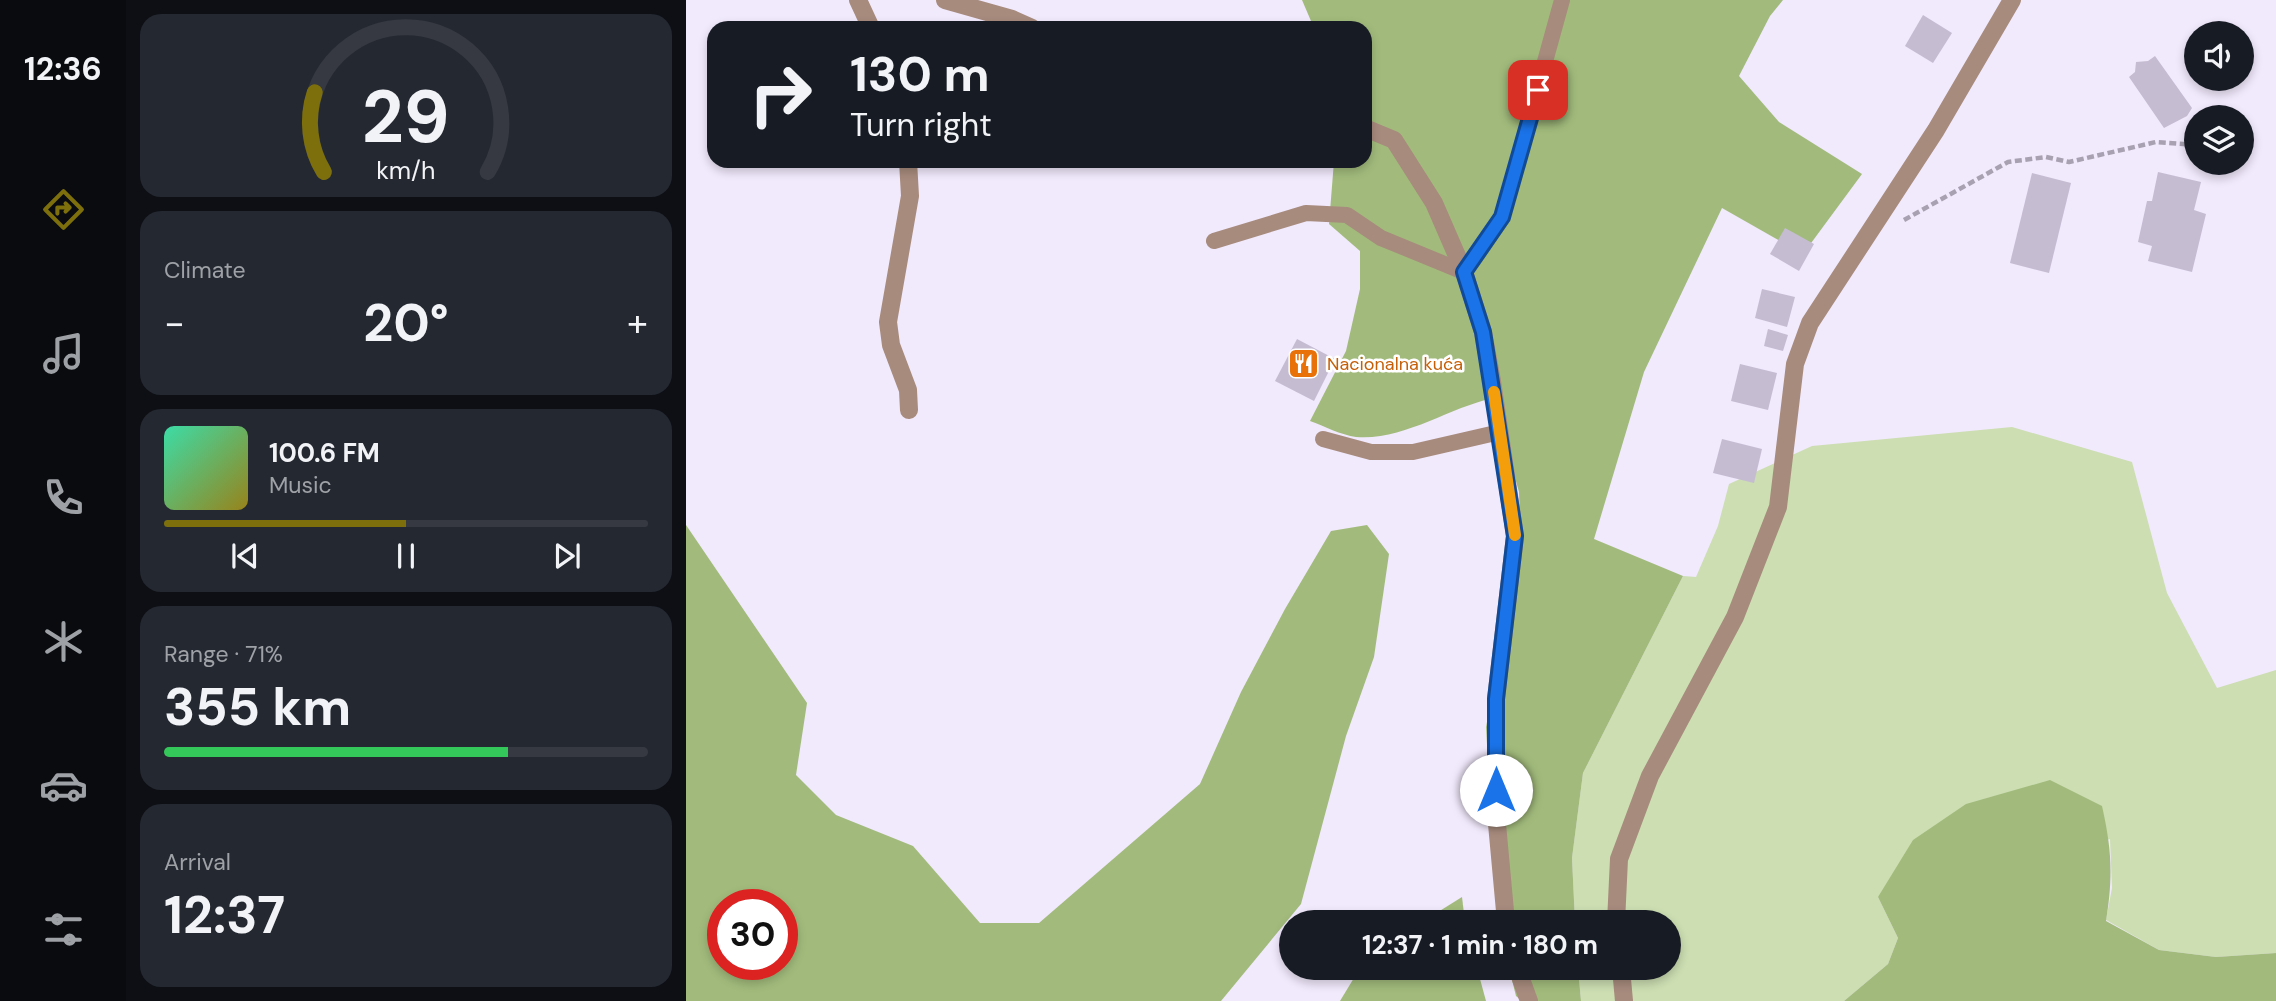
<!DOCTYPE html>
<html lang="en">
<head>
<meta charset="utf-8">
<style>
	body { margin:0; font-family:"DM Sans",sans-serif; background:#242831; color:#f1f3f6; height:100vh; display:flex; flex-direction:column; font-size:26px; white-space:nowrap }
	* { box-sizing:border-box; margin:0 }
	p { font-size:23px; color:#9ea1a6 }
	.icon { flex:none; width:38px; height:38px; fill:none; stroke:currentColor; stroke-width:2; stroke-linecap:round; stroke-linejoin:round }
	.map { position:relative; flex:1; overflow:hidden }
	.side { display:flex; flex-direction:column; gap:14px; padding:14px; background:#0d0f14; width:560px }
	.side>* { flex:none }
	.banner { position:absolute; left:21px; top:21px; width:665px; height:147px; border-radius:21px; box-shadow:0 4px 10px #0003; background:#171b24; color:#f1f3f6; overflow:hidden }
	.buttons { position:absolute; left:1498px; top:21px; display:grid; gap:14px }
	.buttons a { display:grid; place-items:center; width:70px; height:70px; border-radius:50%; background:#171b24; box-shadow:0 4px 10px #0003; font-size:35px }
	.speed { position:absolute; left:21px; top:889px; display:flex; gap:14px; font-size:35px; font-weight:700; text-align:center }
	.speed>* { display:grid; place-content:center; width:91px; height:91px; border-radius:50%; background:#171b24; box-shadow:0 4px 10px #0003; line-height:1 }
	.speed .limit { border:10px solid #d22; background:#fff; color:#111 }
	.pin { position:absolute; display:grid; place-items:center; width:60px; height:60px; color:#fff; margin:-30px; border-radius:14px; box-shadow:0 4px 10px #0006 }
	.me { position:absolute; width:77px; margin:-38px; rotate:0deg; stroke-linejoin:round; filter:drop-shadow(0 0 5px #0008) }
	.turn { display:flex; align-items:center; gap:24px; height:147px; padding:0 28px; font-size:32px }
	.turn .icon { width:91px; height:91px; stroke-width:2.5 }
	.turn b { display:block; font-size:49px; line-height:60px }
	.big { font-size:52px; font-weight:700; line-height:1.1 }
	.side .widget { flex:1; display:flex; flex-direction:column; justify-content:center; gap:10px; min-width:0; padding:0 24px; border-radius:21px; background:#242831 }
	.side .dial { align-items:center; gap:0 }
	.dial svg { height:182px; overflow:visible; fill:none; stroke:#363941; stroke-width:7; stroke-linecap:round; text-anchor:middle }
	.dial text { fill:#f1f3f6; stroke:none }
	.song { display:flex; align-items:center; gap:21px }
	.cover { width:84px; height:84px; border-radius:10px; background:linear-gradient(135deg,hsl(160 70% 55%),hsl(50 70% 35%)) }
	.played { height:7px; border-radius:4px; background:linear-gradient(90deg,#7d6f0c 50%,#363941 50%) }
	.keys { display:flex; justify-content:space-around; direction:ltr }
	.heat { display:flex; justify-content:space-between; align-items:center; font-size:38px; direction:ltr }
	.charge { height:10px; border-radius:5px; background:linear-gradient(90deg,#34c759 71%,#363941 0) }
	.trip { position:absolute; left:593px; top:910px; width:402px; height:70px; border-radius:35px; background:#171b24; box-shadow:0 4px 10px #0003; font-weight:700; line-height:70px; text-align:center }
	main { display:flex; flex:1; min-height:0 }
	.tab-bar { display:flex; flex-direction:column; width:126px; justify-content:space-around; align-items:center; background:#090b0e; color:#9ea1a6 }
	.tab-bar .icon { width:49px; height:49px }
	.tab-bar .on { color:#7d6f0c }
	.tab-bar b { font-size:32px; color:#f1f3f6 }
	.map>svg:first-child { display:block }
	.green { fill:#ccdeb2 }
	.forest { fill:#a2bb7c; fill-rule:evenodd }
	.building { fill:#c5bcd2 }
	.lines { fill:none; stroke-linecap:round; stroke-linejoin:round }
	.path { stroke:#a8a1b1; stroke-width:4.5; stroke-dasharray:7 3.5; stroke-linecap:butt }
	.lane { stroke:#a78b7d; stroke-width:16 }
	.street { stroke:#a78b7d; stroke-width:18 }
	.route-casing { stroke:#114b97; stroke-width:18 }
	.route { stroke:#1a73e8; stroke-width:12 }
	.slow { stroke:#f59e0b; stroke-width:12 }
	.labels { text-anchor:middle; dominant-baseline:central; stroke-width:5; stroke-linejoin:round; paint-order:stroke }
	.food-label { font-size:18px; fill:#c56008; stroke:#fff; text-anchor:start }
</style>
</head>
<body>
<main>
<nav class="tab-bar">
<b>12:36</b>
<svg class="icon on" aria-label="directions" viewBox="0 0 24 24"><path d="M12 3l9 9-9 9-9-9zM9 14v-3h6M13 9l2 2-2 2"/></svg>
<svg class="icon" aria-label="music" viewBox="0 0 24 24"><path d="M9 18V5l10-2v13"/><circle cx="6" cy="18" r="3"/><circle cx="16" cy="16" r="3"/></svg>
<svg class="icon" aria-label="phone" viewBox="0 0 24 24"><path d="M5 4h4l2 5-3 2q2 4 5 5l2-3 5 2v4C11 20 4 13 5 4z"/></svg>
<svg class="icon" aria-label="climate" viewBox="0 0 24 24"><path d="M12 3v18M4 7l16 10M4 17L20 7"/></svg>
<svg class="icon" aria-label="car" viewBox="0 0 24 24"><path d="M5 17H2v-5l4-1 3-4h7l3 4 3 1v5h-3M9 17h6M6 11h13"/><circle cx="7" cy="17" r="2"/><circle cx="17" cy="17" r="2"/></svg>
<svg class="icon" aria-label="filters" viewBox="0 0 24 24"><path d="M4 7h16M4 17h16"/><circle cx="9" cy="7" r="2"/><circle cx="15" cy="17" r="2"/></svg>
</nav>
<section class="side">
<div class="widget dial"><svg viewBox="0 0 100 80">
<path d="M14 69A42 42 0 1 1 86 69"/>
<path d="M14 69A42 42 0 0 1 10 34" stroke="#7d6f0c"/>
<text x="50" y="56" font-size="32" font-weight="700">29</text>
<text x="50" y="72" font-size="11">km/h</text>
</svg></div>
<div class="widget"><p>Climate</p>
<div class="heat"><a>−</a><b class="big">20°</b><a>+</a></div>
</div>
<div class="widget">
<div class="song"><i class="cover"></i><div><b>100.6 FM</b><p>Music</p></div></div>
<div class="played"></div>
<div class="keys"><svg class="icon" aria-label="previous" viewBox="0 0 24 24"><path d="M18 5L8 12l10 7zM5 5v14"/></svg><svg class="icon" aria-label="pause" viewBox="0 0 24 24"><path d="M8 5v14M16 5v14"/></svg><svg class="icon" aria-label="next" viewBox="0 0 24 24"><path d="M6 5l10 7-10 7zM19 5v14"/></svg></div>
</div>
<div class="widget"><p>Range · 71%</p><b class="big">355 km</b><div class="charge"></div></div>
<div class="widget"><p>Arrival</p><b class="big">12:37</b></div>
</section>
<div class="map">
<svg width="1590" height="1001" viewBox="0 0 1590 1001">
	<rect width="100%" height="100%" fill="#f1e9fc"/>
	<polygon class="green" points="1326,427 1446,462 1481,593 1531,688 1590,670 1590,953 1530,957 1473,950 1420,920 1426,888 1424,839 1192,897 1212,938 1202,964 1158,1001 895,1001 892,968 984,968 984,922 889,922 886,858 897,773 997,576 1010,577 1032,526 1043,484 1126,446"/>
	<g class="forest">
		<path d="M616 0H1097L1084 16 1053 76 1093 122 1176 174 1117 254 1036 208 958 372 908 539 997 576 897 773 886 858 889 922 811 920 800 727 835 549 833 492 807 398C762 408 717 441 670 437 655 435 638 426 624 421L660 351 674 289V251L643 224 648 161H679V28H628Z"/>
		<path d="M0 525 121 703 110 775 150 815 227 846 294 923H353L514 784 555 692 599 609 645 531 681 525 703 554 688 657 660 736 615 904 535 1001H0ZM37 905H96V964H37Z"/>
		<path d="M1364 780 1416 806C1426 850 1427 877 1420 921L1473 950 1530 957 1590 953V1001H1158L1202 964 1212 938 1192 897 1227 840 1280 804Z"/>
		<polygon points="776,897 779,922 736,922"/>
		<polygon points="674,968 791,968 800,1001 654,1001"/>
		<polygon points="823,968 892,968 895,1001 836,1001 830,996"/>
	</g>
	<g class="building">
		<polygon points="1237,15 1266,33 1247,63 1219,46"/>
		<polygon points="1469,56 1506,108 1501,116 1478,128 1443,77 1449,72 1450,62 1462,61"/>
		<polygon points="1472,172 1515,182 1508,210 1520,214 1506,272 1462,261 1466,246 1452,242 1461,201 1466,201"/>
		<polygon points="1346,173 1385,183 1363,273 1324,263"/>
		<polygon points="1099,228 1128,244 1113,271 1084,254"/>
		<polygon points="1076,289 1109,297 1101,327 1069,318"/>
		<polygon points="1082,329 1102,335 1097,351 1078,346"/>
		<polygon points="611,339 649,359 628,401 589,381"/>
		<polygon points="1054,364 1091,373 1082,410 1045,401"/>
		<polygon points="1036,439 1076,449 1068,483 1027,473"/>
	</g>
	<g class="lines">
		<polyline class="path" points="1218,220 1322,162 1360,157 1383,162 1470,142 1510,145"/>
		<g class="lane">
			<polyline points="528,241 620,213 661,215 695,238 778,272 816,217 876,0"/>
			<polyline points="637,439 685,452 727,452 814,432"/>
		</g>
		<g class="street">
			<polyline points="172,0 185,28"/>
			<polyline points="259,0 326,19 346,28"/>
			<polyline points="679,128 708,140 748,203 778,272 797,332 806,381 829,536 810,699 810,813 820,922"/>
			<polyline points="222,161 224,196 202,322 205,345 222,390 223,410"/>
			<polyline points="930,922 933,859 964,776 1049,617 1092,507 1109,364 1124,323 1250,130 1326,0"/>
			<polyline points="831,968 843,1001"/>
			<polyline points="935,968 938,1001"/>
		</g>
	</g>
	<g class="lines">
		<defs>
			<polyline id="route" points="810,790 810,699 829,536 797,332 778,272 816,217 852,90"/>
		</defs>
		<use href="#route" class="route-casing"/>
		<use href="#route" class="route"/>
		<polyline class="slow" points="808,392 829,535"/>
	</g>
	<defs>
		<symbol id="restaurant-square" viewBox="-11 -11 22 22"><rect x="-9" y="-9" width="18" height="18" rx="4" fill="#e8710a" stroke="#fff"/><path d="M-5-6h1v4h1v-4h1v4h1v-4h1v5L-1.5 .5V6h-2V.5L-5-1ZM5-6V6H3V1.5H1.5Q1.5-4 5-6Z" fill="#fff"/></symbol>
	</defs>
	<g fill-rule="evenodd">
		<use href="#restaurant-square" x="600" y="346" width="35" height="35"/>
	</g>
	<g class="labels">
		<g class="food-label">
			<text x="641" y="364">Nacionalna kuća</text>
		</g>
	</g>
</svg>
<div class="buttons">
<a><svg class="icon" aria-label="sound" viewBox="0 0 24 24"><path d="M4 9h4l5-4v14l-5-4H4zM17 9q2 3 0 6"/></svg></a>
<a><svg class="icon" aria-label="layers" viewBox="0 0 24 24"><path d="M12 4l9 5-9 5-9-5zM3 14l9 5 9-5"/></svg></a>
</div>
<div class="speed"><div class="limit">30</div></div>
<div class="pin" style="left:852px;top:90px;background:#d93025"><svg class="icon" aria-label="arrive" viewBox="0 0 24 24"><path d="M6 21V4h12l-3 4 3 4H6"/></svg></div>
<svg class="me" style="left:810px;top:790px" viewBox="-20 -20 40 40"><circle r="19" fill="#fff"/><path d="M0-13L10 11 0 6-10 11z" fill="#1a73e8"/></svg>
<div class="trip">12:37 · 1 min · 180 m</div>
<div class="banner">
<div class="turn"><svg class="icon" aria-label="right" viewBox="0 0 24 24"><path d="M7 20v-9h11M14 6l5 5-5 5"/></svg><div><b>130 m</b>Turn right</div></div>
</div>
</div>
</main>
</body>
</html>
